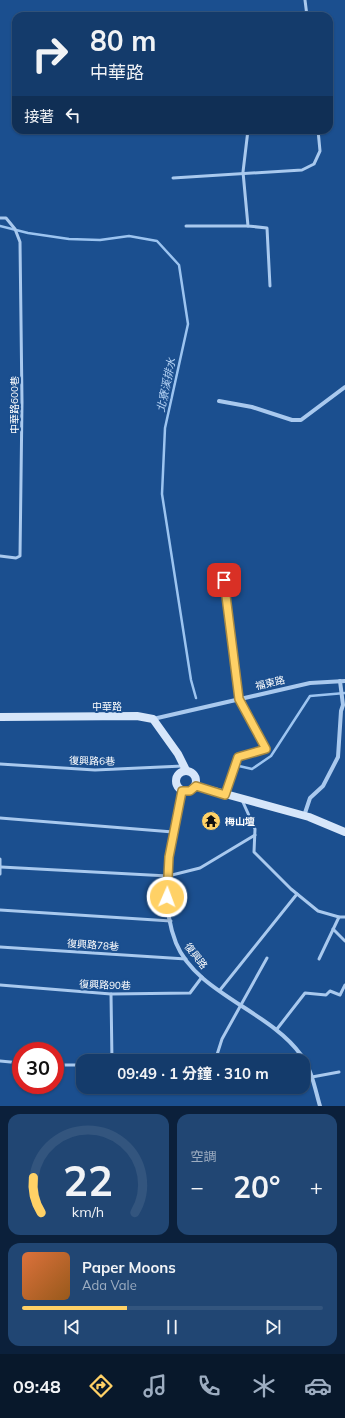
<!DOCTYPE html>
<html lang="zh-TW">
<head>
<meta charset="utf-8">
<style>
	body { margin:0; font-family:Mulish,"Noto Sans TC",sans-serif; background:#214673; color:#f1f3f6; height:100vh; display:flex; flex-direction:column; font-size:15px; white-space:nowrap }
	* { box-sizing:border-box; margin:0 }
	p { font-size:13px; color:#9dadc1 }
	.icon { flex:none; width:22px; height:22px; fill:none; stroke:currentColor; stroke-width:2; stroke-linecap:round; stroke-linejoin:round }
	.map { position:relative; height:1106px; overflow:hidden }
	.panel { display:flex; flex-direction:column; gap:8px; padding:8px; background:#0b203b; flex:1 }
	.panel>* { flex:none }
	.guide { position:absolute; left:12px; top:12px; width:321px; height:122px; border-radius:12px; box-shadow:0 1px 3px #0004,0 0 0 1px #33557e; background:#143b6b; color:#f1f3f6; overflow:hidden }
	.speed { position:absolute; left:12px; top:1042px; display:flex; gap:8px; font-size:20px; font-weight:700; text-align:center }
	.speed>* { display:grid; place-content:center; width:52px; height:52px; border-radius:50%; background:#143b6b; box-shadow:0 1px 3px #0004,0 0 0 1px #33557e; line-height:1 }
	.speed .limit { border:6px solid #d22; background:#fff; color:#111 }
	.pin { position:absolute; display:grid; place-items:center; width:34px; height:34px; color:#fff; margin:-17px; border-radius:8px; box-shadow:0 2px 6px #0006 }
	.me { position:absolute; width:44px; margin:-22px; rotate:2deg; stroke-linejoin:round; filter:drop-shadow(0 0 3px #0008) }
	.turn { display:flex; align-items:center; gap:14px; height:84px; padding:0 12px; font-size:18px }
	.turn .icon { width:52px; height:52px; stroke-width:2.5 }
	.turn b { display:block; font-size:28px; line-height:34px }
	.then { display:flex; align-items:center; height:38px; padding:0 12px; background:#0003; gap:8px; font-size:15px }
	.big { font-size:30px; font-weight:700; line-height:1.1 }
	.panel .tile { flex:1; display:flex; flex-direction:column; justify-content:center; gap:6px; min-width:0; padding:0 14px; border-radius:12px; background:#214673 }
	.panel .dial { align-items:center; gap:0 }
	.dial svg { height:104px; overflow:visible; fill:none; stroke:#33557e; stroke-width:7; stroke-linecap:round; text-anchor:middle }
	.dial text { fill:#f1f3f6; stroke:none }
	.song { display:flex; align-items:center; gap:12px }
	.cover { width:48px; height:48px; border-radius:6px; background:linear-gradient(135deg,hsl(20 70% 55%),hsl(30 70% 35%)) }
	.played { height:4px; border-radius:2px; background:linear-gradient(90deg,#ffd166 35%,#33557e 35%) }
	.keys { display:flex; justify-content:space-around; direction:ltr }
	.heat { display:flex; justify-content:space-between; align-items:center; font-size:22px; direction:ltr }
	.panel .tiles { flex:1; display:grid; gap:8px; grid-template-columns:1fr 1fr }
	.tile:last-child { grid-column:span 2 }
	.trip { position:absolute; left:76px; top:1054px; width:234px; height:40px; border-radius:12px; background:#143b6b; box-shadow:0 1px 3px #0004,0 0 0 1px #33557e; font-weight:700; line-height:40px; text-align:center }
	.menu { display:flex; height:64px; justify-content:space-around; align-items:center; background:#08182b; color:#9dadc1 }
	.menu .icon { width:28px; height:28px }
	.menu .current { color:#ffd166 }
	.menu b { font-size:18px; color:#f1f3f6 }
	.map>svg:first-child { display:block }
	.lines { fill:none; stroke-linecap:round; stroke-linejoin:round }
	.stream { stroke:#9cc4f0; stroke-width:2.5 }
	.building { fill:#2a66ad; stroke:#cfe3fa }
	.lane { stroke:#a9c9ee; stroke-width:3 }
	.street { stroke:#a9c9ee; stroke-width:4 }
	.secondary { stroke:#d6e6fa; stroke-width:8 }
	.route-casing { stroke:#a68842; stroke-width:10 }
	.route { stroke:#ffd166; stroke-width:7 }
	.labels { text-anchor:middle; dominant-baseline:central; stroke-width:4; stroke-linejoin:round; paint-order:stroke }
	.street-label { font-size:10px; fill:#fff; stroke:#1b4f8f }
	.poi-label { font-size:10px; font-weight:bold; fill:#fff; stroke:#1b4f8f; text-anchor:start }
	.water-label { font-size:11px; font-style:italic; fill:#b5d3f5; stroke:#1b4f8f }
</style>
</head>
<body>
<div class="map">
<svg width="345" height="1106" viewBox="0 0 345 1106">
	<rect width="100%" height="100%" fill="#1b4f8f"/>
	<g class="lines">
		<g class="stream">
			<polyline points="0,226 28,233 69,239 100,240 129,236 157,241 179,265 188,324 165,428 162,494 191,680 196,698"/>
			<polyline points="239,766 252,769 271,756 310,696 345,693"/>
		</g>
	</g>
	<polygon class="building" points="213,811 220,823 206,828 202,819"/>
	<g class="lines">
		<g class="lane">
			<polyline points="305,0 307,16"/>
			<polyline points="248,130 243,172 248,226 267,228 270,286"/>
			<polyline points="173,178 302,170 314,164 320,151 318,130"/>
			<polyline points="0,218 6,218 15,229 20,242 22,402 20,556 16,558 0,556"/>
			<polyline points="186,226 248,226"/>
			<polyline points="0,764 95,770 183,766"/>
			<polyline points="242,800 255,829 254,852 291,889 318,911 339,917 345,917"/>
			<polyline points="0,818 173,832"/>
			<polyline points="0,859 0,874"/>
			<polyline points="1,867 168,876 200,868 255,835"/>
			<polyline points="0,910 171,921"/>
			<polyline points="333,929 345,941"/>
			<polyline points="0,947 186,959"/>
			<polyline points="319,959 339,917"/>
			<polyline points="0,985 111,994 190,993 202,977"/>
			<polyline points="220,990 297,894"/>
			<polyline points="111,994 112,1061"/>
			<polyline points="277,1029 305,993 326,995 330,991 340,995 345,985"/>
			<polyline points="0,1061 21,1063"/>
			<polyline points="215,1061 222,1039 267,958"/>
			<polyline points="55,1065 83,1065"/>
			<polyline points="312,1077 339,1072"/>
		</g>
		<g class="street">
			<polyline points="219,401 252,407 292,420 301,420 345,387"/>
			<polyline points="224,580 239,699 266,749 239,757 225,795"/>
			<polyline points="153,719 310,683 345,681"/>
			<path d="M182 791C171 840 157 895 176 943 196 993 270 1011 301 1055 312 1070 315 1089 320 1106"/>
			<polyline points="304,816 310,798 323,786 338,757 341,711 343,705 340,681"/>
		</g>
		<g class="secondary">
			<polyline points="0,717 137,716 153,719 178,754 186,770"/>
			<circle cx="186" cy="781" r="10"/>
			<polyline points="196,786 309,817 345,832"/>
		</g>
	</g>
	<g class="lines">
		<defs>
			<polyline id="route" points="167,897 169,857 182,791 190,791 196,786 225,795 238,757 266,749 239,699 224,580"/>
		</defs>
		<use href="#route" class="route-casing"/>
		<use href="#route" class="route"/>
	</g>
	<defs>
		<symbol id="temple-disc" viewBox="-11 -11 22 22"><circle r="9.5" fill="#ffd166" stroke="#1b4f8f"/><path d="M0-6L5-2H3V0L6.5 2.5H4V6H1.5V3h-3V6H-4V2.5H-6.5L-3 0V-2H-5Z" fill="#111"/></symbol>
	</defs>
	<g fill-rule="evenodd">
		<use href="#temple-disc" x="200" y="810" width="22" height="22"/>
	</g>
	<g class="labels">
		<g class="street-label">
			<text transform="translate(14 405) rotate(-90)">中華路600巷</text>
			<text transform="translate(270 683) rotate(-13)">福東路</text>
			<text x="107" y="706">中華路</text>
			<text transform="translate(92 761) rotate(1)">復興路6巷</text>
			<text transform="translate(93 945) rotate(4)">復興路78巷</text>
			<text transform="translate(196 956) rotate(52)">復興路</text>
			<text transform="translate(105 985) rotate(2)">復興路90巷</text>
		</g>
		<g class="poi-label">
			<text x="225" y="821">梅山壇</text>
		</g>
		<g class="water-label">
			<text transform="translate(166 385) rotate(-78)">北寮溪排水</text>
		</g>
	</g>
</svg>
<div class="speed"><div class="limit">30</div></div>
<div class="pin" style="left:224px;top:580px;background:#d93025"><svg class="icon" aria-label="arrive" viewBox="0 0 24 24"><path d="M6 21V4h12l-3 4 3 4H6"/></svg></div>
<svg class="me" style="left:167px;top:897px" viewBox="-20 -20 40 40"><circle r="17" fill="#ffd166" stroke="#fff" stroke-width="3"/><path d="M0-11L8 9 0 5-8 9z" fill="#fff"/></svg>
<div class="trip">09:49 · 1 分鐘 · 310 m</div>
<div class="guide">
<div class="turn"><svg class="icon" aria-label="right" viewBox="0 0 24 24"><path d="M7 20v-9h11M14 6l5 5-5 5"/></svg><div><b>80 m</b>中華路</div></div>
<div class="then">接著<svg class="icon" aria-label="left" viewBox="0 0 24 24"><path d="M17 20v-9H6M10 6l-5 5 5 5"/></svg></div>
</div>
</div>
<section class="panel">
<div class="tiles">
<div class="tile dial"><svg viewBox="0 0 100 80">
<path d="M14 69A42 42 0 1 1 86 69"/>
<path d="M14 69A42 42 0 0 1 8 42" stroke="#ffd166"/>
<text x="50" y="56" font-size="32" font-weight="700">22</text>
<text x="50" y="72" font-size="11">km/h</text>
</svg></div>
<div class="tile"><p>空調</p>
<div class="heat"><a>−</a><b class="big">20°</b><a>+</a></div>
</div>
<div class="tile">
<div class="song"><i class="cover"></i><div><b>Paper Moons</b><p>Ada Vale</p></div></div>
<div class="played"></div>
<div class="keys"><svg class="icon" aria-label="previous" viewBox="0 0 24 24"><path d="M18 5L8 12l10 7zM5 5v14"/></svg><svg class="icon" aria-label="pause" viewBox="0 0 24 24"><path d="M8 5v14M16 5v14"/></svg><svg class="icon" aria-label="next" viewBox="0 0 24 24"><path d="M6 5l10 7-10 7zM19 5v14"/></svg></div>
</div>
</div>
</section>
<nav class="menu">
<b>09:48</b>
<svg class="icon current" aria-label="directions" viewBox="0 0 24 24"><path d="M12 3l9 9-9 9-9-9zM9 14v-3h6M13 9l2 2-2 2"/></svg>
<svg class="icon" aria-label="music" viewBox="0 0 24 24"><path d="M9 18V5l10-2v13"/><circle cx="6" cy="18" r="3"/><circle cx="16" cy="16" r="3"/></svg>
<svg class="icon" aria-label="phone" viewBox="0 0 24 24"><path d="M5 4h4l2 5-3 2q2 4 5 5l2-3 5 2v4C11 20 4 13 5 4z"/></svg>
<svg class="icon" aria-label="climate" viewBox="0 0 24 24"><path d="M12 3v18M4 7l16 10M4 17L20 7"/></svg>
<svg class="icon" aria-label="car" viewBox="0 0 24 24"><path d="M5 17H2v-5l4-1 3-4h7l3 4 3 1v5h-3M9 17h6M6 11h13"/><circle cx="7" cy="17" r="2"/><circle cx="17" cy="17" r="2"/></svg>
</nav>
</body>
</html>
